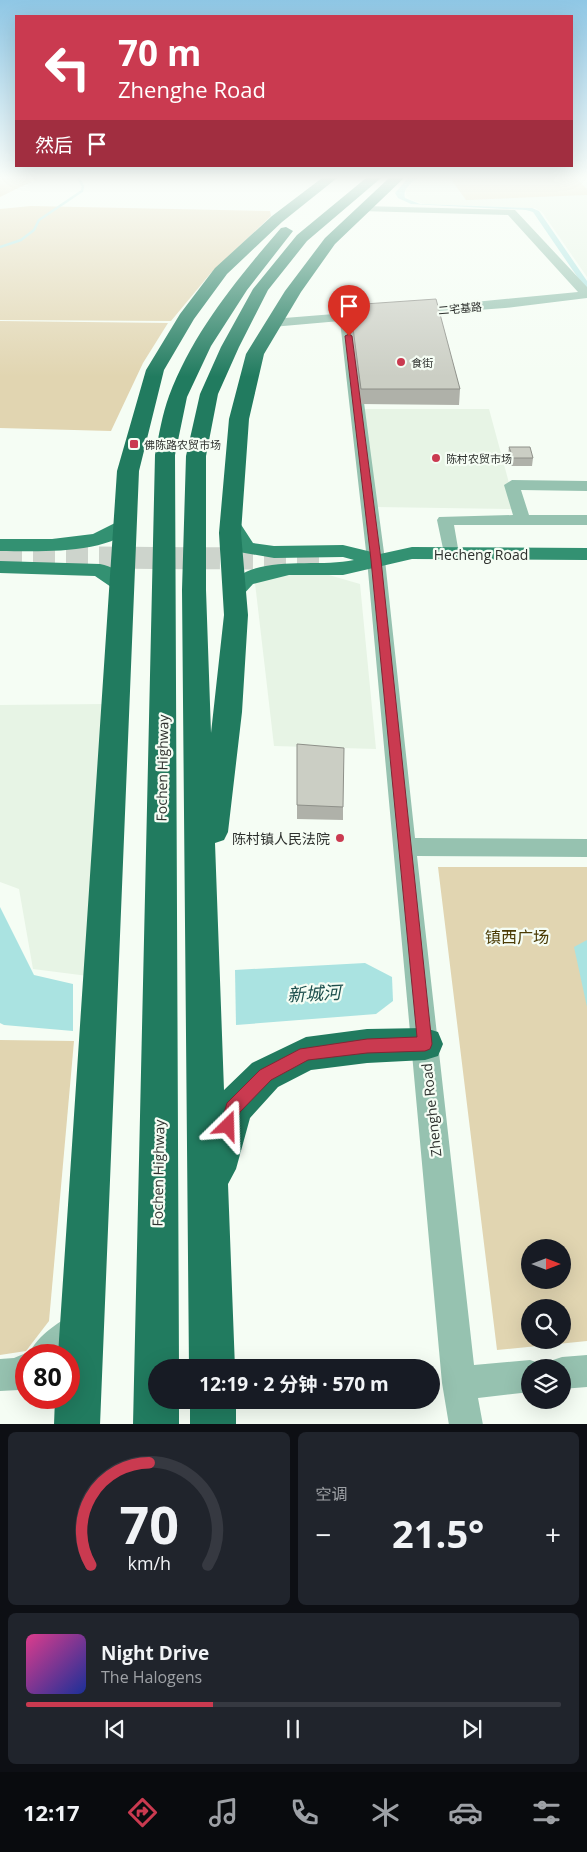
<!DOCTYPE html>
<html lang="zh">
<head>
<meta charset="utf-8">
<style>
	body { margin:0; font-family:"Open Sans","Noto Sans SC",sans-serif; background:#20242c; color:#f1f3f6; height:100vh; display:flex; flex-direction:column; font-size:19px; white-space:nowrap }
	* { box-sizing:border-box; margin:0 }
	p { font-size:16px; color:#9ea1a6 }
	.icon { flex:none; width:28px; height:28px; fill:none; stroke:currentColor; stroke-width:2; stroke-linecap:round; stroke-linejoin:round }
	.map { position:relative; height:1424px; overflow:hidden }
	.sheet { display:flex; flex-direction:column; gap:8px; padding:8px; background:#0d0f14; flex:1 }
	.sheet>* { flex:none }
	.hud { position:absolute; left:15px; top:15px; width:558px; height:152px; border-radius:0px; box-shadow:0 5px 20px #0002; background:#ca3a50; color:#fff; overflow:hidden }
	.needle { width:32px; rotate:90deg }
	.fabs { position:absolute; left:521px; top:1239px; display:grid; gap:10px }
	.fabs a { display:grid; place-items:center; width:50px; height:50px; border-radius:50%; background:#171b24; box-shadow:0 5px 20px #0002; font-size:25px }
	.speed { position:absolute; left:15px; top:1344px; display:flex; gap:10px; font-size:25px; font-weight:700; text-align:center }
	.speed>* { display:grid; place-content:center; width:65px; height:65px; border-radius:50%; background:#171b24; box-shadow:0 5px 20px #0002; line-height:1 }
	.speed .limit { border:8px solid #d22; background:#fff; color:#111 }
	.pin { position:absolute; display:grid; place-items:center; width:42px; height:42px; color:#fff; margin:-51px -21px; border-radius:50% 50% 50% 0; rotate:-45deg; box-shadow:0 0 5px #0007 }
	.pin .icon { rotate:45deg }
	.me { position:absolute; width:55px; margin:-28px; rotate:22deg; stroke-linejoin:round; filter:drop-shadow(0 0 4px #0008) }
	.turn { display:flex; align-items:center; gap:18px; height:105px; padding:0 20px; font-size:22px }
	.turn .icon { width:65px; height:65px; stroke-width:2.5 }
	.turn b { display:block; font-size:35px; line-height:42px }
	.then { display:flex; align-items:center; height:48px; padding:0 20px; background:#0003; gap:10px; font-size:19px }
	.big { font-size:38px; font-weight:700; line-height:1.1 }
	.sheet .tile { flex:1; display:flex; flex-direction:column; justify-content:center; gap:8px; min-width:0; padding:0 18px; border-radius:8px; background:#20242c }
	.sheet .dial { align-items:center; gap:0 }
	.dial svg { height:130px; overflow:visible; fill:none; stroke:#363941; stroke-width:7; stroke-linecap:round; text-anchor:middle }
	.dial text { fill:#f1f3f6; stroke:none }
	.song { display:flex; align-items:center; gap:15px }
	.cover { width:60px; height:60px; border-radius:8px; background:linear-gradient(135deg,hsl(330 70% 55%),hsl(230 70% 35%)) }
	.played { height:5px; border-radius:2px; background:linear-gradient(90deg,#ca3a50 35%,#363941 35%) }
	.keys { display:flex; justify-content:space-around; direction:ltr }
	.heat { display:flex; justify-content:space-between; align-items:center; font-size:28px; direction:ltr }
	.sheet .tiles { flex:1; display:grid; gap:8px; grid-template-columns:1fr 1fr }
	.tile:last-child { grid-column:span 2 }
	.trip { position:absolute; left:148px; top:1359px; width:292px; height:50px; border-radius:25px; background:#171b24; box-shadow:0 5px 20px #0002; font-weight:700; line-height:50px; text-align:center }
	.dock { display:flex; height:80px; justify-content:space-around; align-items:center; background:#090b0e; color:#9ea1a6 }
	.dock .icon { width:35px; height:35px }
	.dock .current { color:#ca3a50 }
	.dock b { font-size:22px; color:#f1f3f6 }
	.map>svg:first-child { display:block }
	.built { fill:#e7f4e5 }
	.green { fill:#e1d5b1; fill-rule:evenodd }
	.water { fill:#aae3e1 }
	.lines { fill:none; stroke-linecap:round; stroke-linejoin:round }
	.stream { stroke:#aae3e1; stroke-width:2.5 }
	.major-tunnel { stroke:#cdd4cc; stroke-width:22; stroke-dasharray:22 11; stroke-linecap:butt }
	.minor { fill:#96c2b0; fill-rule:evenodd }
	.major { fill:#339172; fill-rule:evenodd }
	.highway { fill:#217b5f; fill-rule:evenodd }
	.wall { fill:#afb1a9 }
	.building { fill:#cbcec4; stroke:#8e9089 }
	.route { fill:#ca3a50; stroke:#832634 }
	.poi-dot { fill:#ca3a50; stroke:#f5fdf4; stroke-width:2 }
	.labels { text-anchor:middle; dominant-baseline:central; stroke-width:4.5; stroke-linejoin:round; paint-order:stroke }
	.far-street-label { font-size:11px; fill:#2e312e; stroke:#f5fdf4 }
	.far-poi-label { font-size:11px; fill:#2e312e; stroke:#f5fdf4; text-anchor:start }
	.street-label { font-size:14px; fill:#2e312e; stroke:#f5fdf4 }
	.poi-label { font-size:14px; fill:#2e312e; stroke:#f5fdf4; text-anchor:end }
	.near-park-label { font-size:16px; fill:#4a3b04; stroke:#f5fdf4 }
	.near-water-label { font-size:18px; font-style:italic; fill:#1c4e4c; stroke:#f5fdf4 }
</style>
</head>
<body>
<div class="map">
<svg width="587" height="1425" viewBox="0 0 587 1425">
	<rect width="100%" height="100%" fill="#f5fdf4"/>
	<g class="built">
		<polygon points="419,178 587,178 587,277 542,212 535,208 424,204 411,200 406,195 406,190"/>
		<polygon points="363,409 489,409 516,509 376,507"/>
		<polygon points="322,573 360,584 376,749 274,746 255,583 276,576"/>
		<polygon points="105,704 88,976 33,969 19,889 0,882 0,705"/>
	</g>
	<g class="green">
		<polygon points="0,178 39,178 0,197"/>
		<polygon points="450,178 576,178 587,189 587,195 466,200"/>
		<polygon points="31,206 270,211 271,216 210,274 171,321 0,320 0,209"/>
		<polygon points="0,321 168,323 143,363 111,431 0,428"/>
		<path d="M438 867H587V1341L497 1350ZM530 1248H562V1280H530ZM530 1308H562V1340H530Z"/>
		<polygon points="0,1040 74,1041 49,1321 26,1351 0,1355"/>
	</g>
	<g class="water">
		<path d="M408 178H417C412 183 402 189 405 198L420 204 532 208 539 211 587 281V291L533 212 526 210 411 204 398 198 395 193Z"/>
		<polygon points="0,907 34,975 73,984 73,1031 4,1025 0,1023"/>
		<polygon points="587,940 587,1007 574,947"/>
		<polygon points="365,963 392,977 393,1001 376,1014 236,1025 235,970"/>
	</g>
	<g class="lines">
		<polyline class="stream" points="0,247 21,240 34,230 39,220 82,191 83,186 78,178"/>
		<polyline class="major-tunnel" points="0,557 328,559"/>
		<g class="minor">
			<polygon points="363,206 515,210 587,287 587,298 505,308 409,315 407,312 413,308 578,292 508,215 359,211 358,209"/>
			<polygon points="359,312 363,313 365,316 363,319 353,320 385,560 415,838 587,839 587,857 417,856 474,1365 530,1360 542,1364 543,1368 530,1368 530,1392 478,1398 483,1425 449,1425 442,1383 367,560 340,321 272,327 266,323 272,319"/>
			<polygon points="512,480 587,481 587,491 521,490 529,515 587,515 587,525 454,525 459,554 457,558 445,558 437,520 439,517 513,515 504,485"/>
			<path d="M81 1311 92 1316 97 1327 92 1338 69 1357V1355H26V1387L19 1390 0 1391V1359L14 1358 26 1353 29 1354C37 1335 62 1319 81 1311Z"/>
			<polygon points="587,1355 587,1387 562,1389 562,1368 548,1368 550,1361 562,1357"/>
		</g>
		<g class="major">
			<path d="M125 518 132 520 135 524C113 556 35 551 0 551V539H52L93 534Z"/>
			<path d="M231 518 238 520 253 543 274 546 343 545 380 554 412 547 587 548V560L412 559 343 575H289L253 584 242 596 234 598 226 596 223 591C250 551 313 569 354 560L343 557 274 558 239 552 221 524 224 520Z"/>
			<path d="M0 561 100 564C111 566 126 574 133 584L130 589 122 591 114 589 95 576 0 573Z"/>
		</g>
		<g class="highway">
			<polygon points="322,178 337,178 282,222 227,274 194,319 164,370 139,471 100,1425 54,1425 55,1398 69,1398 69,1355 58,1355 117,471 146,370 180,314 215,268 272,216"/>
			<polygon points="366,178 381,178 307,241 268,290 239,347 218,394 206,456 206,590 211,733 224,615 219,533 229,419 246,354 285,291 325,238 389,178 404,178 335,244 301,292 264,354 249,419 241,533 248,615 242,712 228,832 224,840 215,843 224,1090 252,1063 306,1037 367,1029 425,1028 438,1032 443,1044 438,1056 425,1060 367,1063 311,1070 278,1087 250,1118 236,1169 228,1184 235,1368 189,1368 182,590 186,456 200,394 221,347 253,289 297,235"/>
			<path d="M286 227 293 231 247 290 211 346 187 397 175 455 179 1368H156V1400H179V1425H133L155 455C159 435 162 415 169 396 193 332 237 279 281 228Z"/>
			<rect x="190" y="1400" width="46" height="25"/>
		</g>
	</g>
	<g class="wall">
		<polygon points="350,305 460,389 459,405 360,404 350,320"/>
		<polygon points="509,447 533,458 532,466 511,466 508,456"/>
		<polygon points="297,744 343,807 343,820 297,819"/>
	</g>
	<g class="building">
		<polygon points="436,299 460,389 361,389 350,305"/>
		<polygon points="509,447 530,447 533,458 513,458"/>
		<polygon points="297,744 344,748 343,807 297,805"/>
	</g>
	<linearGradient id="sky" x2="0" y2="1"><stop stop-color="#8fc7e5"/><stop offset="0.47" stop-color="#fafefa"/><stop offset="1" stop-color="#fafefa" stop-opacity="0"/></linearGradient>
	<rect width="587" height="377" fill="url(#sky)"/>
	<polygon class="route" points="349,334 352,336 381,560 432,1044 430,1049 425,1051 367,1053 308,1060 271,1080 240,1112 233,1132 228,1134 222,1132 220,1126 227,1103 260,1070 300,1049 367,1039 417,1037 371,560 345,336"/>
	<g class="poi-dot">
		<circle cx="401" cy="362" r="5"/>
		<rect x="129" y="439" width="10" height="10" rx="2.5"/>
		<circle cx="436" cy="458" r="5"/>
		<circle cx="340" cy="838" r="5"/>
	</g>
	<g class="labels">
		<g class="far-street-label">
			<text transform="translate(460 308) rotate(-5)">二宅基路</text>
		</g>
		<g class="far-poi-label">
			<text x="411" y="362">食街</text>
			<text x="144" y="444">佛陈路农贸市场</text>
			<text x="446" y="458">陈村农贸市场</text>
		</g>
		<g class="street-label">
			<text x="481" y="554">Hecheng Road</text>
			<text transform="translate(162 768) rotate(-89)">Fochen Highway</text>
			<text transform="translate(431 1110) rotate(-96)">Zhenghe Road</text>
			<text transform="translate(158 1173) rotate(-89)">Fochen Highway</text>
		</g>
		<g class="poi-label">
			<text x="330" y="838">陈村镇人民法院</text>
		</g>
		<g class="near-park-label">
			<text x="517" y="937">镇西广场</text>
		</g>
		<g class="near-water-label">
			<text transform="translate(314 993) rotate(-3)">新城河</text>
		</g>
	</g>
</svg>
<div class="fabs">
<a><svg class="needle" viewBox="-14 -14 28 28"><path d="M0-13l5 13h-10z" fill="#e53935"/><path d="M0 13l5-13h-10z" fill="#9ea1a6"/></svg></a>
<a><svg class="icon" aria-label="search" viewBox="0 0 24 24"><circle cx="10" cy="10" r="6"/><path d="M15 15l6 6"/></svg></a>
<a><svg class="icon" aria-label="layers" viewBox="0 0 24 24"><path d="M12 4l9 5-9 5-9-5zM3 14l9 5 9-5"/></svg></a>
</div>
<div class="speed"><div class="limit">80</div></div>
<div class="pin" style="left:349px;top:336px;background:#d93025"><svg class="icon" aria-label="arrive" viewBox="0 0 24 24"><path d="M6 21V4h12l-3 4 3 4H6"/></svg></div>
<svg class="me" style="left:228px;top:1126px" viewBox="-20 -20 40 40"><path d="M0-17L14 15 0 8-14 15z" fill="#ca3a50" stroke="#fff" stroke-width="4"/></svg>
<div class="trip">12:19 · 2 分钟 · 570 m</div>
<div class="hud">
<div class="turn"><svg class="icon" aria-label="left" viewBox="0 0 24 24"><path d="M17 20v-9H6M10 6l-5 5 5 5"/></svg><div><b>70 m</b>Zhenghe Road</div></div>
<div class="then">然后<svg class="icon" aria-label="arrive" viewBox="0 0 24 24"><path d="M6 21V4h12l-3 4 3 4H6"/></svg></div>
</div>
</div>
<section class="sheet">
<div class="tiles">
<div class="tile dial"><svg viewBox="0 0 100 80">
<path d="M14 69A42 42 0 1 1 86 69"/>
<path d="M14 69A42 42 0 0 1 50 6" stroke="#ca3a50"/>
<text x="50" y="56" font-size="32" font-weight="700">70</text>
<text x="50" y="72" font-size="11">km/h</text>
</svg></div>
<div class="tile"><p>空调</p>
<div class="heat"><a>−</a><b class="big">21.5°</b><a>+</a></div>
</div>
<div class="tile">
<div class="song"><i class="cover"></i><div><b>Night Drive</b><p>The Halogens</p></div></div>
<div class="played"></div>
<div class="keys"><svg class="icon" aria-label="previous" viewBox="0 0 24 24"><path d="M18 5L8 12l10 7zM5 5v14"/></svg><svg class="icon" aria-label="pause" viewBox="0 0 24 24"><path d="M8 5v14M16 5v14"/></svg><svg class="icon" aria-label="next" viewBox="0 0 24 24"><path d="M6 5l10 7-10 7zM19 5v14"/></svg></div>
</div>
</div>
</section>
<nav class="dock">
<b>12:17</b>
<svg class="icon current" aria-label="directions" viewBox="0 0 24 24"><path d="M12 3l9 9-9 9-9-9zM9 14v-3h6M13 9l2 2-2 2"/></svg>
<svg class="icon" aria-label="music" viewBox="0 0 24 24"><path d="M9 18V5l10-2v13"/><circle cx="6" cy="18" r="3"/><circle cx="16" cy="16" r="3"/></svg>
<svg class="icon" aria-label="phone" viewBox="0 0 24 24"><path d="M5 4h4l2 5-3 2q2 4 5 5l2-3 5 2v4C11 20 4 13 5 4z"/></svg>
<svg class="icon" aria-label="climate" viewBox="0 0 24 24"><path d="M12 3v18M4 7l16 10M4 17L20 7"/></svg>
<svg class="icon" aria-label="car" viewBox="0 0 24 24"><path d="M5 17H2v-5l4-1 3-4h7l3 4 3 1v5h-3M9 17h6M6 11h13"/><circle cx="7" cy="17" r="2"/><circle cx="17" cy="17" r="2"/></svg>
<svg class="icon" aria-label="filters" viewBox="0 0 24 24"><path d="M4 7h16M4 17h16"/><circle cx="9" cy="7" r="2"/><circle cx="15" cy="17" r="2"/></svg>
</nav>
</body>
</html>
